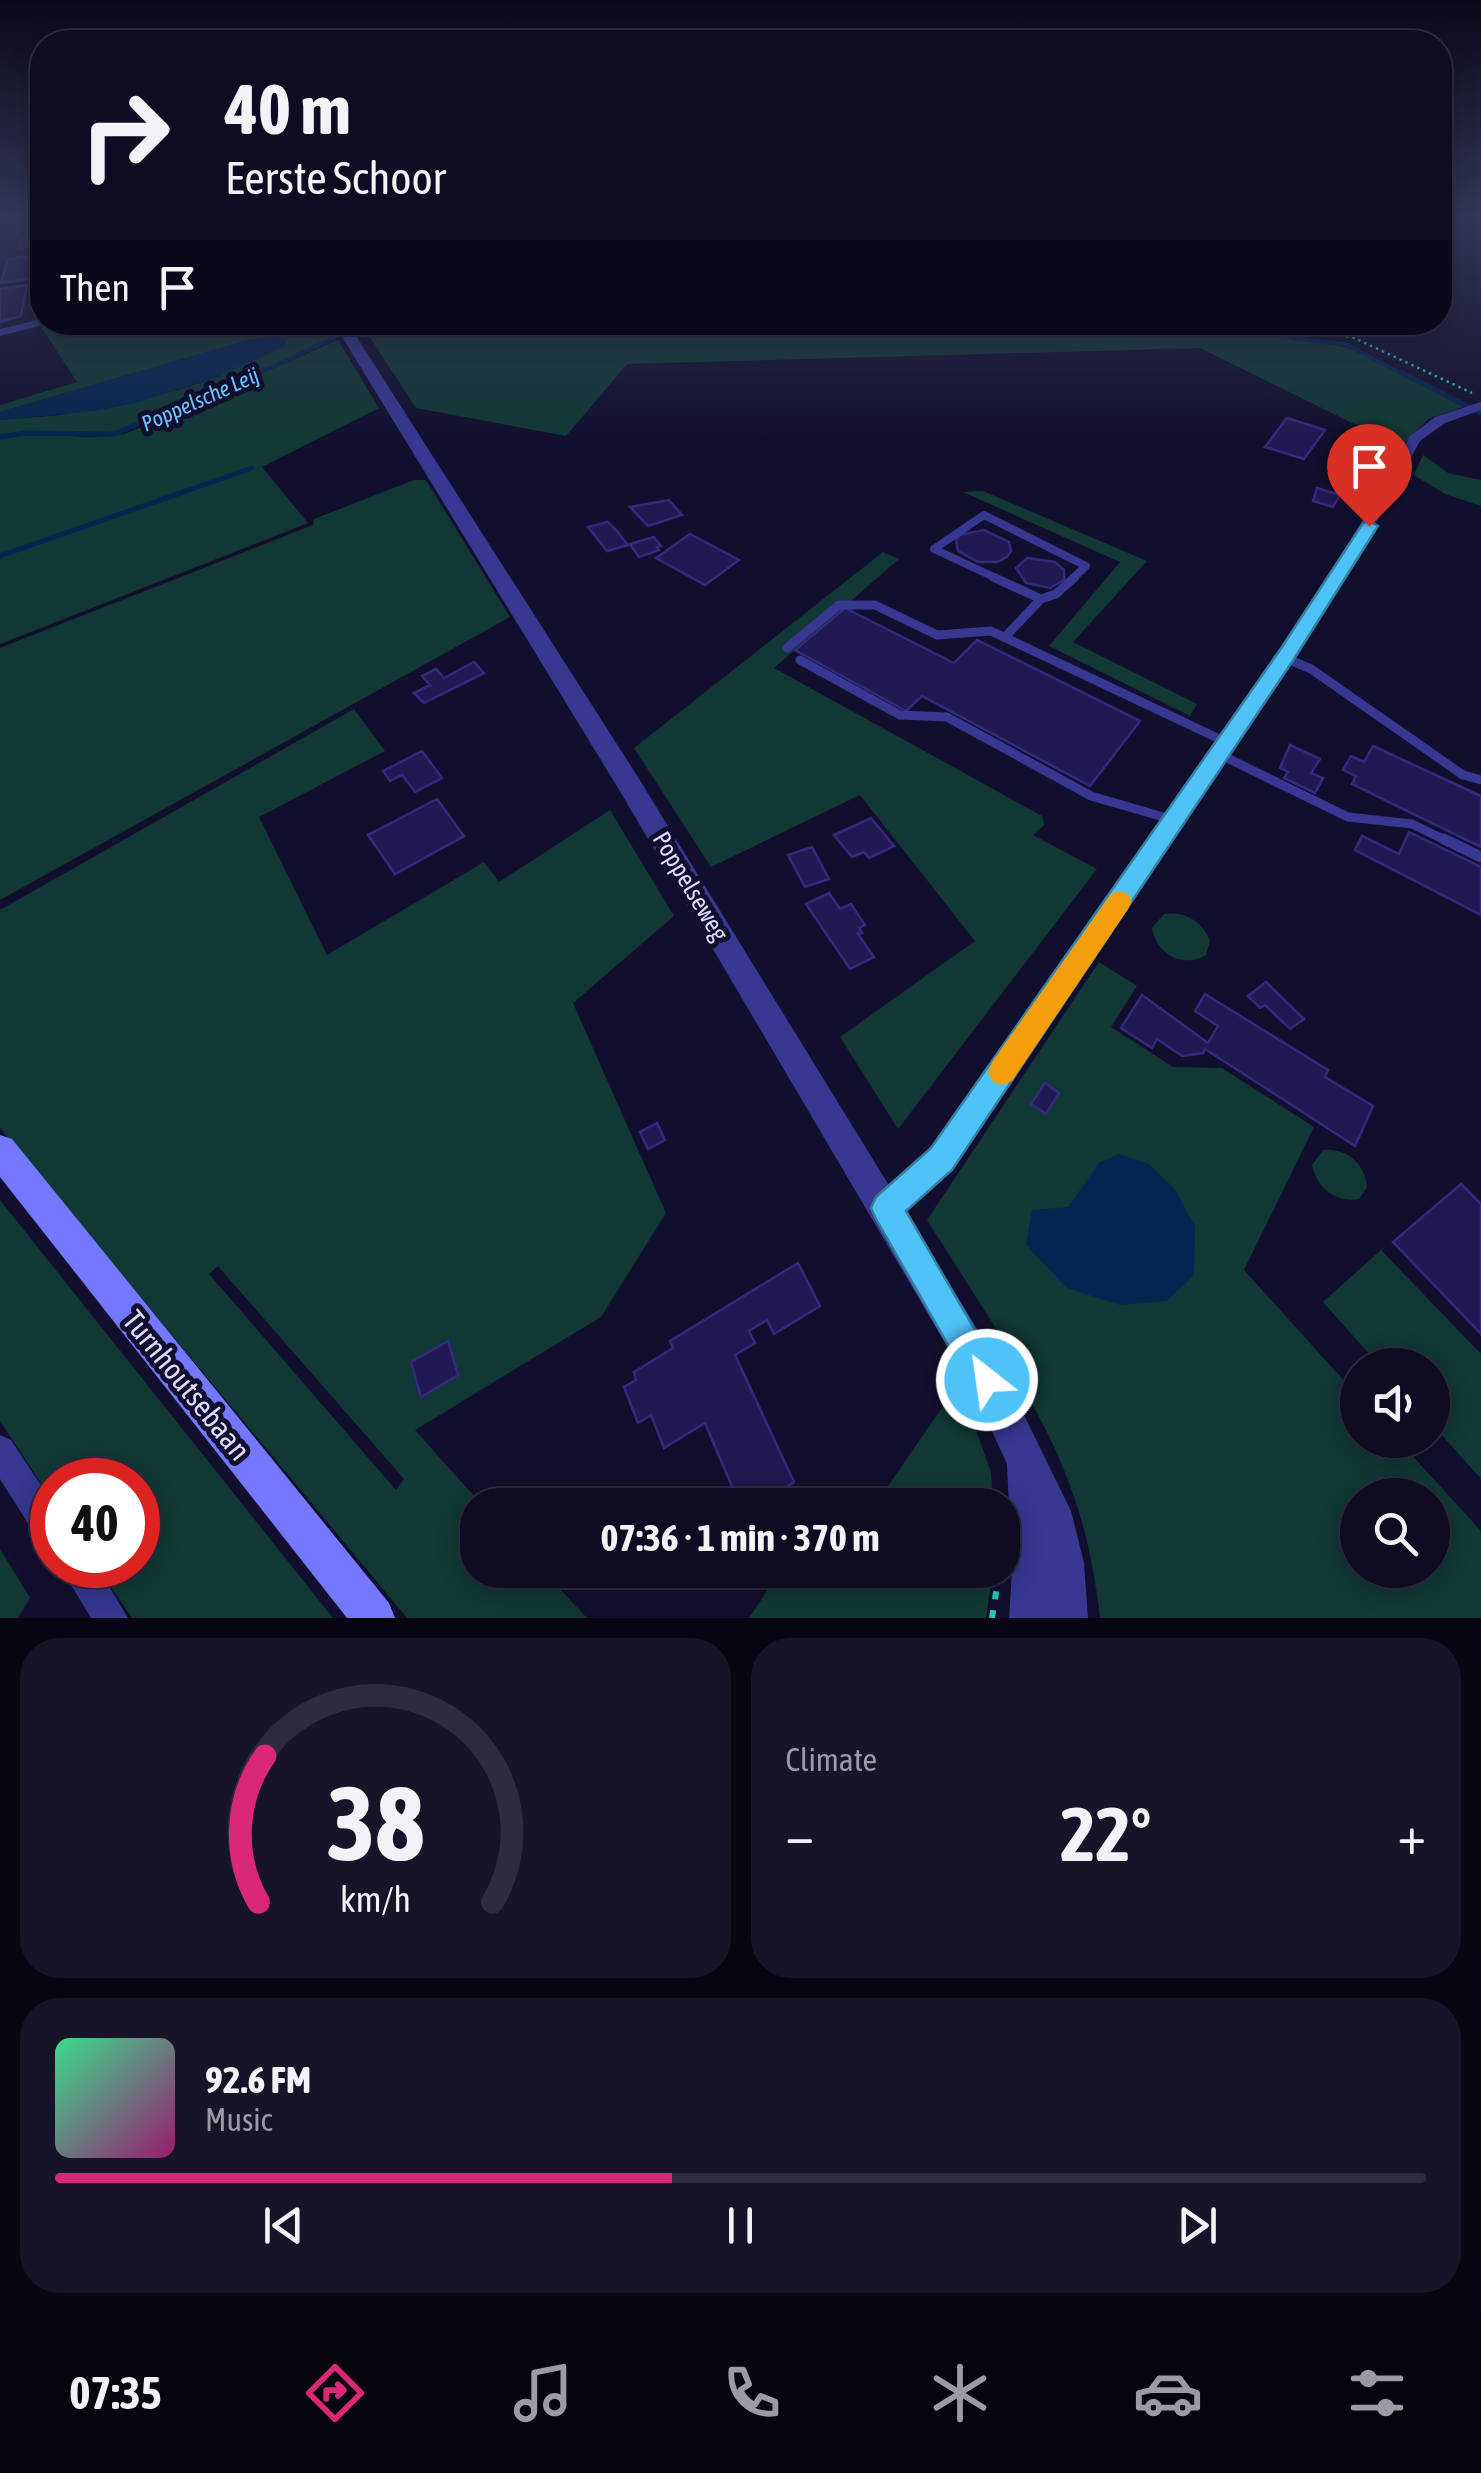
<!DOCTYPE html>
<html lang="en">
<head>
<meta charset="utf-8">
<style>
	body { margin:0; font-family:"Asap Condensed",sans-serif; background:#17142a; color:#f1f3f6; height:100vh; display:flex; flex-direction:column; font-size:38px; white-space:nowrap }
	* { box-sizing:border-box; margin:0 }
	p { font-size:32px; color:#9b9ba5 }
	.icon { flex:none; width:55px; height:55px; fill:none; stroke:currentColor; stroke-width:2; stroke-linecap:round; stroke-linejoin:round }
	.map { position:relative; height:1618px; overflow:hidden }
	.sheet { display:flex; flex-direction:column; gap:20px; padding:20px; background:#080613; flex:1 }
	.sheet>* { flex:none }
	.guide { position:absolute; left:30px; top:30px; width:1422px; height:305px; border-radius:40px; box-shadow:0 5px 25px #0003,0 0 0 2px #2e2b40; background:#0e0b22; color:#f1f3f6; overflow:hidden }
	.tools { position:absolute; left:1340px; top:1348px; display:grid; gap:20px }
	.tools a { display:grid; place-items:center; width:110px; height:110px; border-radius:50%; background:#0e0b22; box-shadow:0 5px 25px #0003,0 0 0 2px #2e2b40; font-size:50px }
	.speed { position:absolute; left:30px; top:1458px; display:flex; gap:20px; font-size:50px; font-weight:700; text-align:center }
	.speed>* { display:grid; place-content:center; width:130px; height:130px; border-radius:50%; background:#0e0b22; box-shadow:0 5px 25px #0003,0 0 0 2px #2e2b40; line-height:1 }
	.speed .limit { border:15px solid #d22; background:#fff; color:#111 }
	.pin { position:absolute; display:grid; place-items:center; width:85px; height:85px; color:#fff; margin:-102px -42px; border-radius:50% 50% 50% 0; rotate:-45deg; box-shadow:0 0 10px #0007 }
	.pin .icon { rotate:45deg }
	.me { position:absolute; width:110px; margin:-55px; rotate:330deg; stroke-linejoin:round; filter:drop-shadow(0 0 8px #0008) }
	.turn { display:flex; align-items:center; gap:35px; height:210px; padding:0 30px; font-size:45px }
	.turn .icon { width:130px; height:130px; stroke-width:2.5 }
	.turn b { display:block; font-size:70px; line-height:85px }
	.then { display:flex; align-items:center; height:95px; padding:0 30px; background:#0003; gap:20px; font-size:38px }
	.big { font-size:75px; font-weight:700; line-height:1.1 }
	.sheet .tile { flex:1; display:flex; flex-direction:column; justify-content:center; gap:15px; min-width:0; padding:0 35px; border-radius:40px; background:#17142a }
	.sheet .dial { align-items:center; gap:0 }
	.dial svg { height:260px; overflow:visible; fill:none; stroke:#2e2b40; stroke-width:7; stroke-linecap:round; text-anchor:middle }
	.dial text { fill:#f1f3f6; stroke:none }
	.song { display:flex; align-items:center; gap:30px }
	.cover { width:120px; height:120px; border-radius:15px; background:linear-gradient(135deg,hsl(150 70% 55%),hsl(320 70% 35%)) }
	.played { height:10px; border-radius:5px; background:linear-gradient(90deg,#db2777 45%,#2e2b40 45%) }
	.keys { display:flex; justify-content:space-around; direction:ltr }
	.heat { display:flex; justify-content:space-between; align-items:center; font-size:55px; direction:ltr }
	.sheet .tiles { flex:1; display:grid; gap:20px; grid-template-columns:1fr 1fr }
	.tile:last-child { grid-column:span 2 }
	.trip { position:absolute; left:460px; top:1488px; width:560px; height:100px; border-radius:40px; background:#0e0b22; box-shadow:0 5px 25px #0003,0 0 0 2px #2e2b40; font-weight:700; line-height:100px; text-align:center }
	.dock { display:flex; height:160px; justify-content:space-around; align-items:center; background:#06040e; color:#9b9ba5 }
	.dock .icon { width:70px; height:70px }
	.dock .selected { color:#db2777 }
	.dock b { font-size:45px; color:#f1f3f6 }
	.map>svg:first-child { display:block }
	.green { fill:#113834; fill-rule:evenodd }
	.water { fill:#052650 }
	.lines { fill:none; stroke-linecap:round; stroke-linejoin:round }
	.stream-far1 { stroke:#052650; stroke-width:4 }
	.stream { stroke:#052650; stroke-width:5 }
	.building { fill:#211951; stroke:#34297f; stroke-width:2.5 }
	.path-far1 { stroke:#24cab5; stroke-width:2.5; stroke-dasharray:2.5 4; stroke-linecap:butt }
	.path { stroke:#24cab5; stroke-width:6; stroke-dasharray:8 11; stroke-linecap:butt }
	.service-far2 { stroke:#363891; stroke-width:8 }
	.service-far1 { stroke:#363891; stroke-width:9 }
	.service { stroke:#363891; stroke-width:11 }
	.minor { fill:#363891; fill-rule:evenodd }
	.tertiary { fill:#363891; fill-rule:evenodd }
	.secondary { fill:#7378ff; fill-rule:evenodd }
	.route { fill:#4fc3f7; stroke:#337fa1; stroke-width:2.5 }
	.slow { fill:#f59e0b }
	.labels { text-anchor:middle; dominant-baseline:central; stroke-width:10; stroke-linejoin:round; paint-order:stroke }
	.far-water-label { font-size:22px; font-style:italic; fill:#6ac4ff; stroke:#120f2e }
	.street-label { font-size:25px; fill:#dddcff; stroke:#120f2e }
	.near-street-label { font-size:30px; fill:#dddcff; stroke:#120f2e }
</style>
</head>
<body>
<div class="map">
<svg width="1481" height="1618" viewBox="0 0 1481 1618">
	<rect width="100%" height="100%" fill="#120f2e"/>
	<g class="green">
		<path d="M328 322 334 336C282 364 226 386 171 407 151 414 138 428 115 432 77 439 38 425 0 436V420L61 415 179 390 222 375 252 339 0 412V405L77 382 40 325Z"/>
		<polygon points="371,322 1267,323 1280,333 1353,349 1463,407 1428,419 1401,447 1200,348 627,364 566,436 416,408 364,328"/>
		<path d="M338 340 379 408 262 467 308 523 0 644V439C41 429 84 442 125 434Z"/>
		<polygon points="1423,455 1448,473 1481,480 1481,506 1445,494 1417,477 1414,474"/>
		<polygon points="414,480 426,480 510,617 0,900 0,648 313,525 314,519"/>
		<polygon points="983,491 1147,561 1073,642 1197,704 1190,716 1049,646 1120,562 963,492"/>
		<polygon points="883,552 899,559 774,668 1042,816 1044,825 1033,835 1097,869 898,1129 840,1037 975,941 860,795 711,867 634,748"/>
		<path d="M354 709 385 751 259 817 327 955 484 862 499 882 610 810 674 916 573 1003 666 1213 601 1317 415 1430 482 1505H478V1570H542L587 1618H407L0 1128V910ZM218 1266 404 1479 396 1490 209 1274Z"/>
		<path d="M1164 914C1185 911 1202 921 1210 941L1206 955C1183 969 1156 954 1152 928Z"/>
		<path d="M1099 962 1137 986 1111 1027 1173 1067 1222 1068 1314 1127 1244 1270 1357 1395 1358 1440H1398L1481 1531V1618H1100C1088 1510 1058 1443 1002 1352L1006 1344 927 1220ZM1358 1495H1432V1570H1358Z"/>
		<path d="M1323 1150C1347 1148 1365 1164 1367 1187L1359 1199C1335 1203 1317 1188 1312 1165Z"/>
		<polygon points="0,1200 333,1618 132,1618 96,1565 138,1565 138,1480 52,1480 52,1500 0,1421"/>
		<polygon points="1381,1250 1481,1354 1481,1479 1433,1425 1432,1365 1379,1365 1323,1302"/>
		<polygon points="959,1383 991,1472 993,1505 875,1505"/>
		<polygon points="0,1549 30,1598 18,1618 0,1618"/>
		<polygon points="781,1570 811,1570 823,1581 831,1570 993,1570 986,1618 749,1618"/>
	</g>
	<g class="water">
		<polygon points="275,337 285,339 286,346 222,375 139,402 96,411 0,420 0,412 252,339"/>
		<polygon points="1119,1154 1149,1164 1174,1188 1195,1226 1194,1275 1167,1301 1120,1305 1067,1288 1026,1245 1032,1210 1068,1207 1099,1163"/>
	</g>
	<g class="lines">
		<g class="stream-far1">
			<polyline points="1260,322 1260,328 1297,339 1345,344 1407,376"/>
			<polyline points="360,327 368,322"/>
			<polyline points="252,376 334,338"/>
		</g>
		<g class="stream">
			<polyline points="1402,373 1481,413"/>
			<polyline points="0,437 26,433 115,434 257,373"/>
			<polyline points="0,556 252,468"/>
		</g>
	</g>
	<g class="building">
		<polygon points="42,228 42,245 19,248 22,238 13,232"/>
		<polygon points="42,254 42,277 1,283 8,259"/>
		<polygon points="27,285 21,316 0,322 0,289"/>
		<polygon points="1287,418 1325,430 1304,459 1265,447"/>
		<polygon points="1317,488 1340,495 1333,507 1313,501"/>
		<polygon points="669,500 682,515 648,526 630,507"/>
		<polygon points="608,522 617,531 628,545 607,551 588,527"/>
		<polygon points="984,530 1009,542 1011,551 1007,557 997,562 978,562 958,551 956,540 960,535"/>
		<polygon points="690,534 739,560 705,585 656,558"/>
		<polygon points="654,537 661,546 657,547 659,550 639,557 630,544"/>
		<polygon points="1027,558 1055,562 1064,570 1064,580 1050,588 1026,583 1016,568"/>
		<polygon points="845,608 954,663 977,640 1140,721 1090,786 922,696 906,711 795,650"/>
		<polygon points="474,662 484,673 424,703 414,693 430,685 422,676 436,669 444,678"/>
		<polygon points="1290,745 1320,759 1311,773 1323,778 1315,793 1284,778 1288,772 1280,768"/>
		<polygon points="1373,746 1481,796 1481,847 1352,784 1356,776 1343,770 1351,756 1364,762"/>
		<polygon points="422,751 442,778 415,792 402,775 390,781 383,771"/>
		<polygon points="437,799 464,836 395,874 368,835"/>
		<polygon points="871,818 894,846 869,858 864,852 852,857 834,835"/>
		<polygon points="1409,832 1481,867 1481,915 1355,850 1362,836 1399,854"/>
		<polygon points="812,847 829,879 805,887 788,855"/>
		<polygon points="829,893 840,909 851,904 865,925 859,928 862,933 858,934 874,957 850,969 806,904"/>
		<polygon points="1266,982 1304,1019 1290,1029 1265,1005 1260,1008 1248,996"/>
		<polygon points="1205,994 1328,1070 1325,1077 1373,1106 1355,1146 1205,1049 1203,1053 1182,1056 1157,1039 1152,1048 1121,1028 1142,995 1208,1043 1218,1026 1195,1011"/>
		<polygon points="1045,1083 1059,1093 1046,1114 1031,1104"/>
		<polygon points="657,1123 665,1140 648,1149 640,1132"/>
		<polygon points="1461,1184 1481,1204 1481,1334 1393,1242"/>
		<polygon points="798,1263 820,1306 774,1334 767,1320 749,1331 755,1343 735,1355 794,1482 761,1505 740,1505 705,1423 664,1448 651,1415 638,1423 624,1387 636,1380 634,1372 673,1348 670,1341"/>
		<polygon points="448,1341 458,1375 421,1397 411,1362"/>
	</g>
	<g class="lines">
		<polyline class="path-far1" points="1286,322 1289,329 1352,337 1472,393"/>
		<polyline class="path" points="992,1618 998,1580"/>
		<polyline class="service-far2" points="998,579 934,549 984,515 1086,566 1072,579"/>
		<g class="service-far1">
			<polyline points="993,577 1041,599"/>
			<polyline points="1041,599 1056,594 1075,577"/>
			<polyline points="1005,637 1041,599"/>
			<polyline points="787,648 839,605 875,605 937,635 991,631 1226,742"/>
			<polyline points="1285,658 1311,669 1463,775 1481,780"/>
			<polyline points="800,660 900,715 947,717 1091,796 1174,820"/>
			<polyline points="1219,754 1348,817 1412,824 1449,842"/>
		</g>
		<polyline class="service" points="1444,839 1481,857"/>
		<g class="minor">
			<polygon points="42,319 46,324 0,336 0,329"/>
			<polygon points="1481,402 1481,410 1445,423 1420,441 1353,566 950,1168 897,1218 887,1222 877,1218 873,1208 877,1198 932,1150 1337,565 1410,436 1435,417"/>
			<polygon points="0,1435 11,1440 52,1502 52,1546 40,1542 0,1479"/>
			<polygon points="59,1565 96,1565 128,1618 91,1618"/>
		</g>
		<polygon class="tertiary" points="333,322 347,322 636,774 1000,1366 1071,1511 1084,1563 1088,1618 1009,1618 1012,1571 1007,1464 974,1392 618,788"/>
		<polygon class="secondary" points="0,1135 12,1139 389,1603 395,1618 347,1618 0,1177"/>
	</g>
	<linearGradient id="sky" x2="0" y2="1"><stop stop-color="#0a0819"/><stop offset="0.49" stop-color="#333757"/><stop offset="1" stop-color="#333757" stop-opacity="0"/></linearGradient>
	<rect width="1481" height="443" fill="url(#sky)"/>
	<polygon class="route" points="1369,521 1378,526 1294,659 952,1170 906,1211 1004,1380 999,1392 987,1397 975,1392 876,1219 871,1208 876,1197 931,1148 1280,650 1363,523"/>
	<polygon class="slow" points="1119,891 1128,894 1132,901 1128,909 1012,1081 1002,1085 992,1081 988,1072 992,1062 1111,894"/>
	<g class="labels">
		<g class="far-water-label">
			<text transform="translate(200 399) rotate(-24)">Poppelsche Leij</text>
		</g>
		<g class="street-label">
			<text transform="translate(691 886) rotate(59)">Poppelseweg</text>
		</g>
		<g class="near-street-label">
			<text transform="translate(187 1385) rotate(51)">Turnhoutsebaan</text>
		</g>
	</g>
</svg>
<div class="tools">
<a><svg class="icon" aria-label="sound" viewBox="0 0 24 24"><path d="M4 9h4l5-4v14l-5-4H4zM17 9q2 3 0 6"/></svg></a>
<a><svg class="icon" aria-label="search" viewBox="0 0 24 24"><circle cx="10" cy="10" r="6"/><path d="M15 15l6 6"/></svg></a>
</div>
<div class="speed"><div class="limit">40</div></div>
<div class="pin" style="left:1369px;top:526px;background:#d93025"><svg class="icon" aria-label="arrive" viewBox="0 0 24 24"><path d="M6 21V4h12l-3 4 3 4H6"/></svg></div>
<svg class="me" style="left:987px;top:1380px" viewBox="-20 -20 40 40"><circle r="17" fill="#4fc3f7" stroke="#fff" stroke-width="3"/><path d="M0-11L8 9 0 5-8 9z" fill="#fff"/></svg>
<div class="trip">07:36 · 1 min · 370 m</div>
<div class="guide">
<div class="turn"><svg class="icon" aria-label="right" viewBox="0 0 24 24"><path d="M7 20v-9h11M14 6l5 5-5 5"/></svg><div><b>40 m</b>Eerste Schoor</div></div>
<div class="then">Then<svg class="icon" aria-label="arrive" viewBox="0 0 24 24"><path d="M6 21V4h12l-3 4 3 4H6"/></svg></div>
</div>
</div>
<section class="sheet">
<div class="tiles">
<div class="tile dial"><svg viewBox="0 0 100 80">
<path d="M14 69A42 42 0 1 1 86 69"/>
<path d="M14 69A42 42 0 0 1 16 24" stroke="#db2777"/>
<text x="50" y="56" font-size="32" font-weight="700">38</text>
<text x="50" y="72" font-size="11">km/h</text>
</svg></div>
<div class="tile"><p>Climate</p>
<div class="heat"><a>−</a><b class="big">22°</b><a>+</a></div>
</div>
<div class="tile">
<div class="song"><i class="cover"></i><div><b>92.6 FM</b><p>Music</p></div></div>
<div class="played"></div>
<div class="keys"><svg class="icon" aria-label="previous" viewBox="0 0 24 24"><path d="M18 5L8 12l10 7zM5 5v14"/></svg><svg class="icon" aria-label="pause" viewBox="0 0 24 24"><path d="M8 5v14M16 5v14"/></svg><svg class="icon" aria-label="next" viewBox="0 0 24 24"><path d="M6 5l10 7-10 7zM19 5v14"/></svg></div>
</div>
</div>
</section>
<nav class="dock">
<b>07:35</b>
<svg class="icon selected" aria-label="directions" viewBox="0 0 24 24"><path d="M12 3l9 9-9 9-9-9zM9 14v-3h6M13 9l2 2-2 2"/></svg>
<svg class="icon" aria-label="music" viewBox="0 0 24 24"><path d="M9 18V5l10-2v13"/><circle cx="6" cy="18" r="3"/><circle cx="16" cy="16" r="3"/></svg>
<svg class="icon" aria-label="phone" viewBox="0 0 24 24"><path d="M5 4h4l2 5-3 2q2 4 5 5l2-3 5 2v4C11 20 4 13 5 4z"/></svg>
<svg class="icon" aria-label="climate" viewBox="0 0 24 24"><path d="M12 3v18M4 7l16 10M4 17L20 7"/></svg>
<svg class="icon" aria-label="car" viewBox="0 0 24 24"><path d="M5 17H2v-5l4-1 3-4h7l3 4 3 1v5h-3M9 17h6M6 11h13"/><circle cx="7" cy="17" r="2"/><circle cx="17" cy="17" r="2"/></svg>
<svg class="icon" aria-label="filters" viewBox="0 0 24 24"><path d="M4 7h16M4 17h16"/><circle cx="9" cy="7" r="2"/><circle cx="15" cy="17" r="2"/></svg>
</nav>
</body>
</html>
